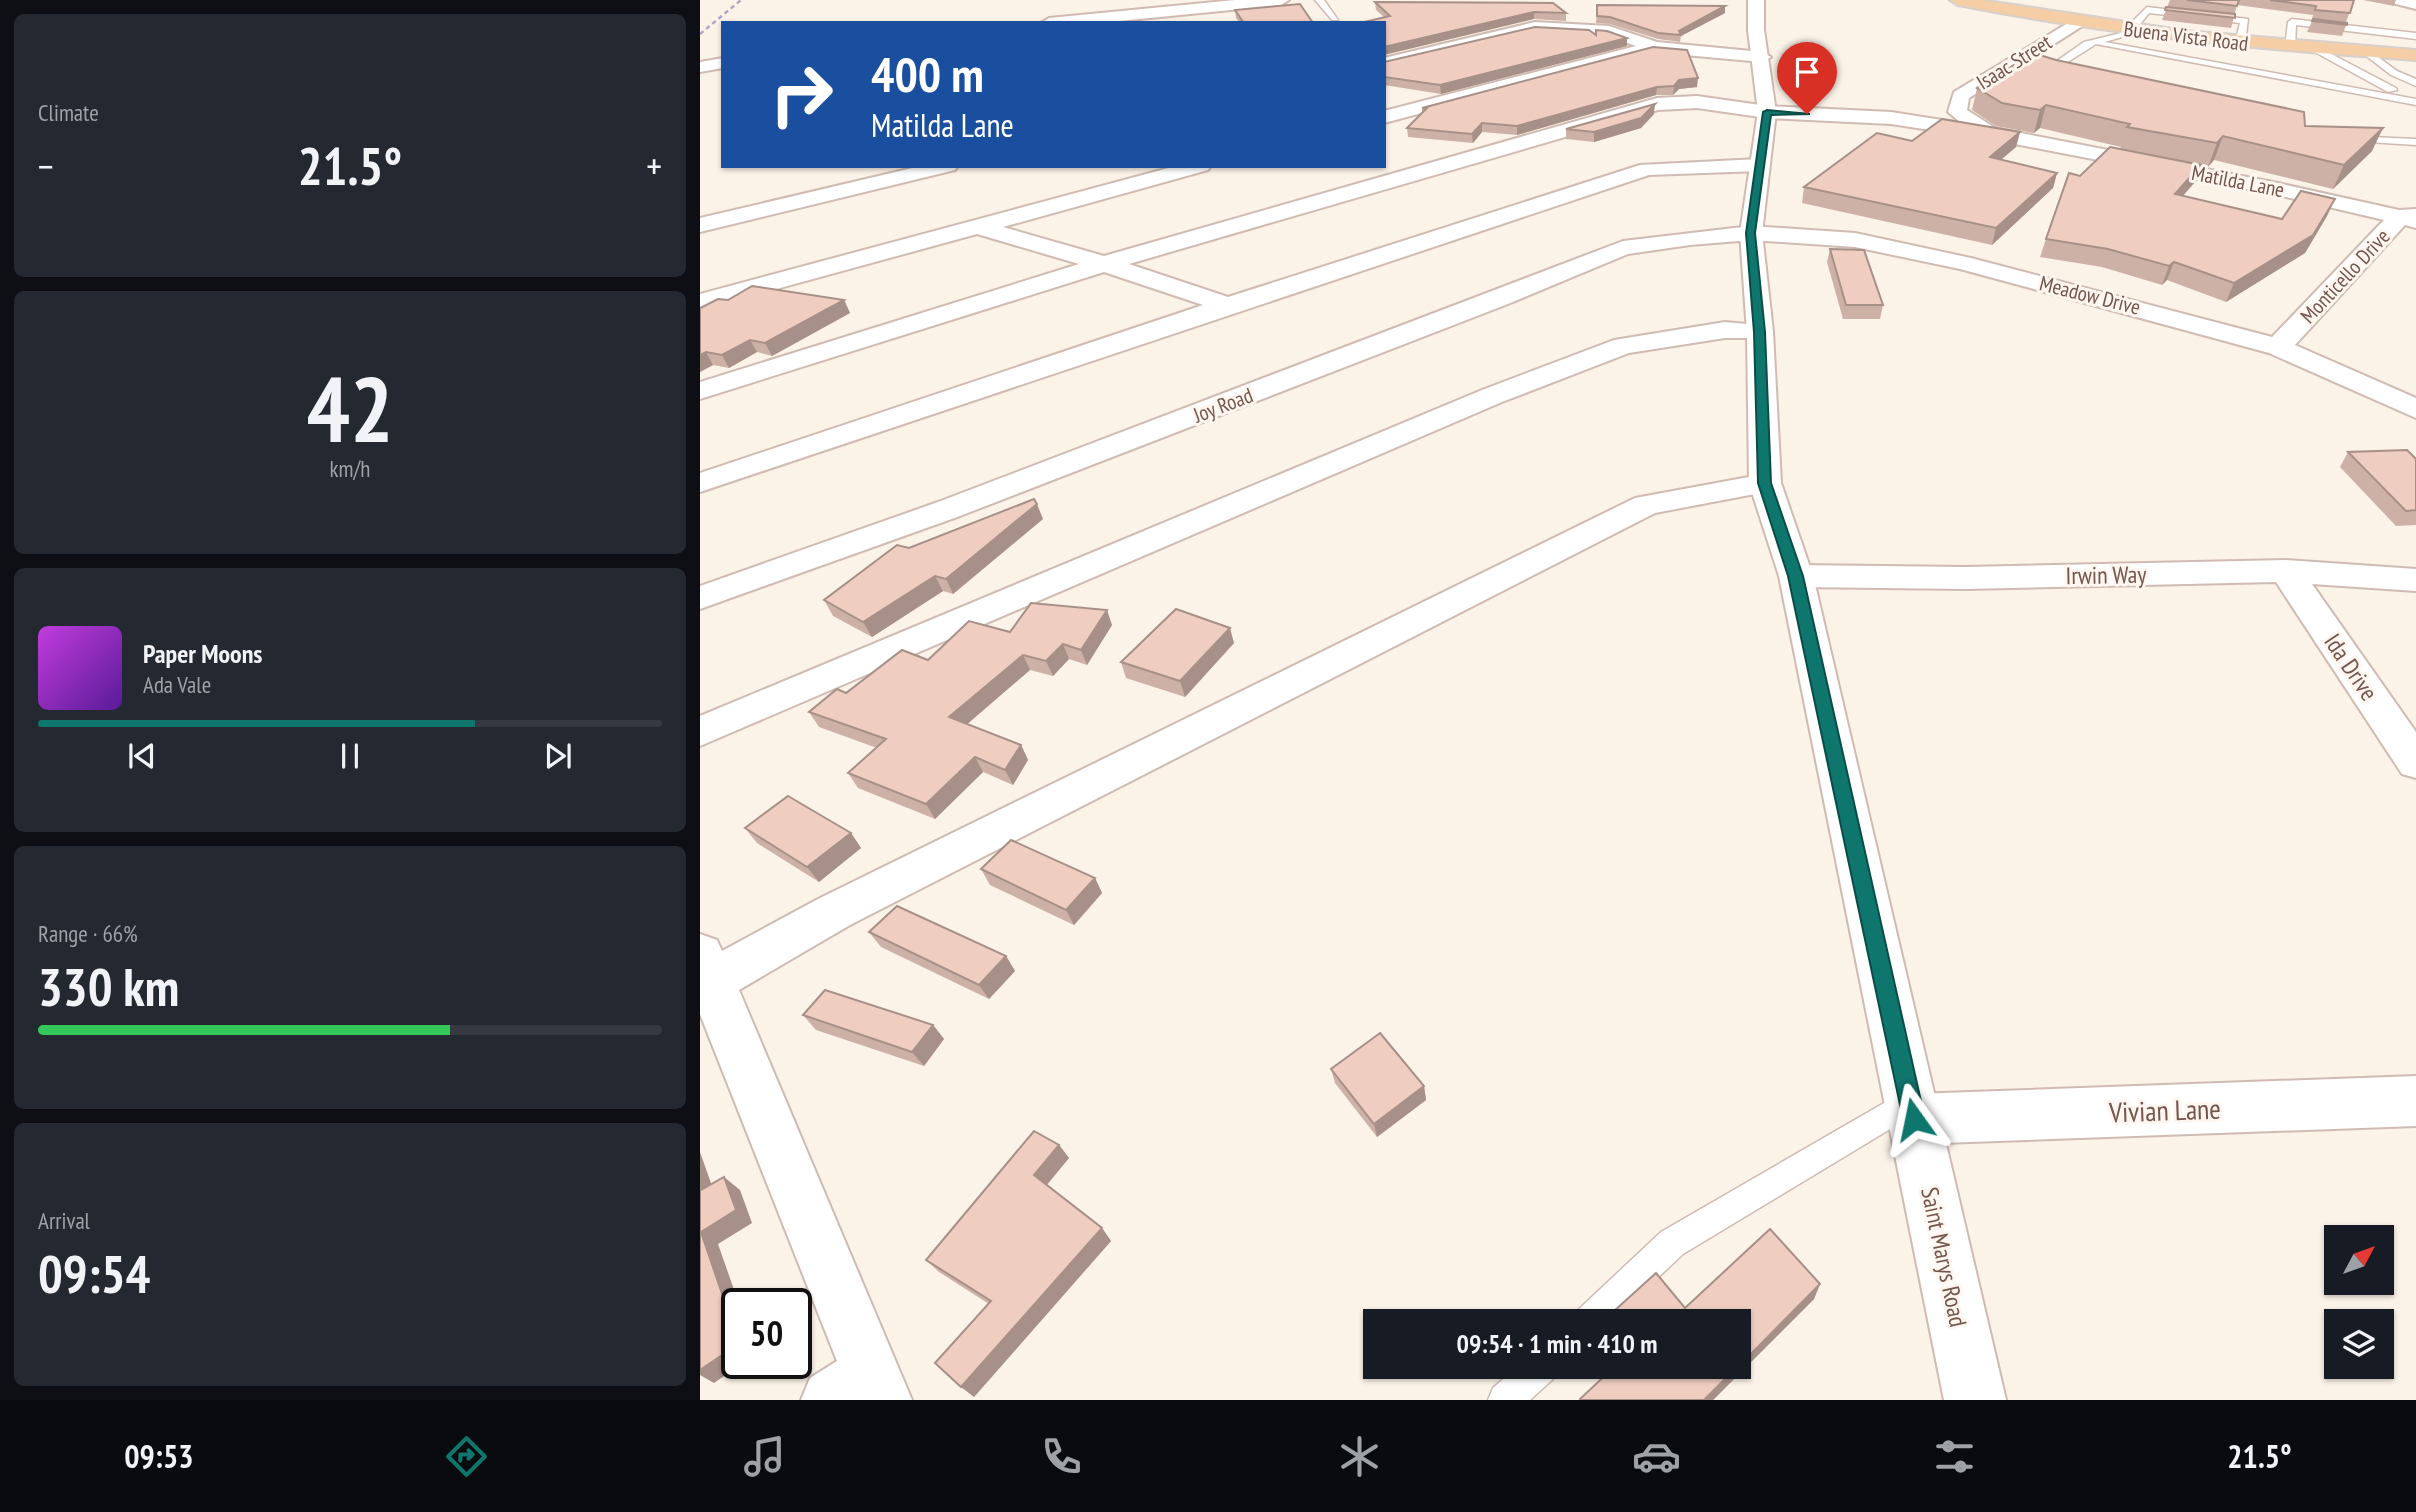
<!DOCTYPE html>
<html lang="en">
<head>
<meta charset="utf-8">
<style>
	body { margin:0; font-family:"PT Sans Narrow",sans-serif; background:#242831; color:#f1f3f6; height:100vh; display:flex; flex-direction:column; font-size:26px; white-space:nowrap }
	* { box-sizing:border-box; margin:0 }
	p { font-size:23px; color:#9ea1a6 }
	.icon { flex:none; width:38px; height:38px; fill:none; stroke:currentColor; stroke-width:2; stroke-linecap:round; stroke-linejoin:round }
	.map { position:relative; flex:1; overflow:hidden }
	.side { display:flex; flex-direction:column; gap:14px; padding:14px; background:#0d0f14; width:700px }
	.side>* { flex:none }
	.top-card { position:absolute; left:21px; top:21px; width:665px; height:147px; border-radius:0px; box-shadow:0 2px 5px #0004; background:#1a4fa0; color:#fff; overflow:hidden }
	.needle { width:46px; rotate:49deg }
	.controls { position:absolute; left:1624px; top:1225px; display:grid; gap:14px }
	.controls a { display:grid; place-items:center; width:70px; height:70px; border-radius:0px; background:#171b24; box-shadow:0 2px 5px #0004; font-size:35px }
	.speed { position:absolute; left:21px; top:1288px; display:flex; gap:14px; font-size:35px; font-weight:700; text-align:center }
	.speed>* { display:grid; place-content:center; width:91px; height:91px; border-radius:50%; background:#171b24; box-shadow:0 2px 5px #0004; line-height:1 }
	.speed .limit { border:4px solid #111; border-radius:10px; background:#fff; color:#111 }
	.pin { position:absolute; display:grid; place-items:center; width:60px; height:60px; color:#fff; margin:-72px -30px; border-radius:50% 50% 50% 0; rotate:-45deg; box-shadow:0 0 7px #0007 }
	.pin .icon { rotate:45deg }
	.me { position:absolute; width:77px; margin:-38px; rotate:348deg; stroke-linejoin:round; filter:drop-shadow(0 0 5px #0008) }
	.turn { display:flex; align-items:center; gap:24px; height:147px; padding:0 35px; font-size:32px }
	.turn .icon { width:91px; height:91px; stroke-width:2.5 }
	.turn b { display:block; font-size:49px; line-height:60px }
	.big { font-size:52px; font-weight:800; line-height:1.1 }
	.side .widget { flex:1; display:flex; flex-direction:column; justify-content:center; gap:10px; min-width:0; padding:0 24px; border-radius:10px; background:#242831 }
	.side .dial { align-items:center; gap:0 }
	.dial b { font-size:91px; line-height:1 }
	.song { display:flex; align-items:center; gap:21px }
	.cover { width:84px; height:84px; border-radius:10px; background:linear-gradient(135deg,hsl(290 70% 55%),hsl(270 70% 35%)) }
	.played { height:7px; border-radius:4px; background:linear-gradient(90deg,#0f766e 70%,#363941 70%) }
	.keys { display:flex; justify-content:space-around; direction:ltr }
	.heat { display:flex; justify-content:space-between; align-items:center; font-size:38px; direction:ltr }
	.charge { height:10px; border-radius:5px; background:linear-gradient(90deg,#34c759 66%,#363941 0) }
	.trip { position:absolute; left:663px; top:1309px; width:388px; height:70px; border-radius:0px; background:#171b24; box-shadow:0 2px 5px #0004; font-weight:800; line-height:70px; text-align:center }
	.tabs { display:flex; height:112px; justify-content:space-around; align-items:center; background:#090b0e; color:#9ea1a6 }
	.tabs .icon { width:49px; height:49px }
	.tabs .on { color:#0f766e }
	.tabs b { font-size:32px; color:#f1f3f6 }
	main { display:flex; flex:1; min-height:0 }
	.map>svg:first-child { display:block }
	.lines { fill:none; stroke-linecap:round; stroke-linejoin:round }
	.lane-casing { stroke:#cfbbb1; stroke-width:3 }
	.street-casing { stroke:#cfbbb1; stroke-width:4 }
	.secondary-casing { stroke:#d1baaf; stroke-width:4 }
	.primary-casing { stroke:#d8d0cd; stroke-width:4 }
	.lane { fill:#fff; fill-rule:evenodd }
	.street { fill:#fff; fill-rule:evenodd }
	.secondary { fill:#fff; fill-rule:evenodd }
	.primary { fill:#f5cea5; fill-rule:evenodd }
	.rail { stroke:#b3a7c5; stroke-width:2.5; stroke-dasharray:4.5 3.5; stroke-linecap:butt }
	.wall { fill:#ceb1a6 }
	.shaded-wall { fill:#a79087 }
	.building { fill:#efcec1; stroke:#a79087; stroke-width:2 }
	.route { fill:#0f766e; stroke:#0a4d48; stroke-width:2 }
	.labels { text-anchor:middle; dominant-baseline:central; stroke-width:6; stroke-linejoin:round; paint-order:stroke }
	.far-street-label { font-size:21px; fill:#74564d; stroke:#fef6ef }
	.street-label { font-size:24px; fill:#74564d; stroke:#fef6ef }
	.near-street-label { font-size:28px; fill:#74564d; stroke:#fef6ef }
</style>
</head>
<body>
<main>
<section class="side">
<div class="widget"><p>Climate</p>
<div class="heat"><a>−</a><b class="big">21.5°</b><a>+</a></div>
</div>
<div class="widget dial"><b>42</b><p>km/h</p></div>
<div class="widget">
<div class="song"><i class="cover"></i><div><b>Paper Moons</b><p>Ada Vale</p></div></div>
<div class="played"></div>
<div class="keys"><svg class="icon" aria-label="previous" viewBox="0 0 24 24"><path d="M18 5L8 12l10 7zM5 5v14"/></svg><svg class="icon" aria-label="pause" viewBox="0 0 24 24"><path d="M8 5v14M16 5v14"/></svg><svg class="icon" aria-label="next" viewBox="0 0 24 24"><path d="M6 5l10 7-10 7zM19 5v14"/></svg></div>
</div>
<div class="widget"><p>Range · 66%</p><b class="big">330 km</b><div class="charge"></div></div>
<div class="widget"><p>Arrival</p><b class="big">09:54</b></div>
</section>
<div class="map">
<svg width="1716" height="1400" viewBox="0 0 1716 1400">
	<rect width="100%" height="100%" fill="#fbf2e8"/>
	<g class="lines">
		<defs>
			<g id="lane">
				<polygon points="615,0 624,0 638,20 632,20"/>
				<polygon points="1447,7 1548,19 1545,43 1540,46 1535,43 1540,23 1449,13 1432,34 1405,42 1716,99 1716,105 1396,44 1352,72 1356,78 1350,78 1341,72 1384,42 1421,33"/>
				<polygon points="1592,19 1716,33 1716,39 1596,25 1595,47 1590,50 1585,47 1588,22"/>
				<polygon points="1616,46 1696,88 1697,90 1688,92 1613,51"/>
				<polygon points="1667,49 1697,71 1716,79 1716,86 1691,75 1664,54"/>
				<polygon points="1648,136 1716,139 1716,145 1652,141 1647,138"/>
				<polygon points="1210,1088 1220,1091 1224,1101 1220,1111 983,1254 912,1321 873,1321 878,1310 961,1232"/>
				<polygon points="817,1367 858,1367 853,1379 830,1400 788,1400 793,1388"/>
			</g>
			<g id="street">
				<polygon points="1689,0 1716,0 1716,9 1692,3"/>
				<polygon points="1378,17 1384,19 1384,25 1269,98 1267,110 1295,128 1573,182 1699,210 1716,209 1716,228 1705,225 1595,345 1716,398 1716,418 1569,353 1260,269 1155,247 1051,240 990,245 928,254 808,304 260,516 0,609 0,586 238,502 923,241 1051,226 1155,233 1271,258 1572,337 1684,220 1573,194 1289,139 1191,124 1067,118 997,108 958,110 429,264 528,297 940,165 1059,159 1069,165 1059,171 949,175 0,492 0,473 503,305 404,272 0,399 0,382 379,264 277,234 0,310 0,294 476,166 511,166 508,170 303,227 404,256 957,98 997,96 1067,106 1191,112 1261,123 1248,112 1254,92"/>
				<polygon points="835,22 909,26 957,42 1062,52 1071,57 1062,62 952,52 684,123 684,111 936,46 907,36 835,32 684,68 684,58"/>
				<polygon points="221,166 258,166 255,170 0,232 0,218"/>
				<polygon points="1025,322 1069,326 1073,332 1069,338 1025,338 929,353 802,402 0,746 0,716 782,390 914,340"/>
				<polygon points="1065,474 1076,476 1081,483 1076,490 955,513 150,925 39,990 212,1400 101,1400 110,1378 137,1361 0,1014 0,934 17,940 22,951 118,899 935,498"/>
				<polygon points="1586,560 1716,569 1716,591 1612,584 1716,732 1716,778 1702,774 1576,582 1266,589 1096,587 1084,584 1079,576 1084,568 1096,565 1266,567"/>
				<polygon points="1716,1076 1716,1126 1214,1144 1195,1137 1188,1119 1195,1101 1214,1094"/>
			</g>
			<g id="secondary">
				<polygon points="535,0 589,0 581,5 399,23 341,23 349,18"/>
				<polygon points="1048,0 1064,0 1064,30 1076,112 1062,233 1073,332 1081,483 1113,576 1306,1400 1244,1400 1079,576 1049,483 1047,332 1040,233 1058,112 1048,30"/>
				<polygon points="23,58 23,68 0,72 0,62"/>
			</g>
			<path id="primary" d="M1250 0H1281L1486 31 1716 50V60C1562 50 1410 35 1258 5Z"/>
		</defs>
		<use href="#lane" class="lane-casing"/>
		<use href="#street" class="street-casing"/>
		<use href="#secondary" class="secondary-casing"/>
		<use href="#primary" class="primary-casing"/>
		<use href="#lane" class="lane"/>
		<use href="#street" class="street"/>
		<use href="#secondary" class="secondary"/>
		<use href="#primary" class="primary"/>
		<polyline class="rail" points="0,34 41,0"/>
	</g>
	<g class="wall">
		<polygon points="1470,0 1654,0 1646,22 1612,19 1613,15 1537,5 1531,28 1462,20"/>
		<polygon points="1663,0 1696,0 1694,6"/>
		<polygon points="675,2 866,13 866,21 834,19 684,17 676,10"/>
		<polygon points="897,5 1025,6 1025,13 981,36 980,42 958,39 910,24 896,23"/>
		<polygon points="535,10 613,23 540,23 536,18"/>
		<polygon points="1613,19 1647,23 1642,36 1607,32"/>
		<polygon points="896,35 927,38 927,46 741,94 684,85 684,62"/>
		<polygon points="953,47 997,87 979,89 973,95 956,95 817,135 782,132 773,143 708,137 707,128 722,113 722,108"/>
		<polygon points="1356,60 1605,126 1672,151 1633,189 1514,160 1508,167 1501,165 1495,182 1482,196 1582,219 1627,216 1605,253 1526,302 1467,280 1462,285 1402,267 1340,257 1346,239 1380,176 1420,149 1421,147 1340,128 1334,133 1296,126 1272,110 1277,88"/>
		<polygon points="954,114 941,128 894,142 866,139 866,129"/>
		<polygon points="1320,132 1316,147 1301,160 1357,173 1353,188 1292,245 1102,203 1104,187 1212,141"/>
		<polygon points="1130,249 1183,305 1180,319 1143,319 1127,262"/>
		<polygon points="28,300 144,300 150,313 72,356 57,352 29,368 13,365 0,372 0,308"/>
		<polygon points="1648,452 1716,459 1716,525 1696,526 1640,467"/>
		<polygon points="343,519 253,594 243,591 172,637 133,616 124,600 209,548"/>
		<polygon points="412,625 387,665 369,659 353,676 330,670 267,724 321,745 328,760 313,785 283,772 235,819 158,788 148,773 177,748 119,727 109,712 146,693 228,660 310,632"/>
		<polygon points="534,643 485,697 426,678 421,662"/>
		<polygon points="45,828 151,833 161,848 119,882 57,843"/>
		<polygon points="281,869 395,878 402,893 374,925 290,885"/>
		<polygon points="169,932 306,956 315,971 289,999 181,947"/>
		<polygon points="103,1015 233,1025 244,1039 224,1066 116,1030"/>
		<polygon points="631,1069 724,1086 726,1100 677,1137 635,1083"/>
		<polygon points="359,1145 369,1158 347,1185 402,1228 411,1241 274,1397 289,1304 239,1272 226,1260"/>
		<polygon points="1120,1284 1114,1299 1013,1400 880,1400 904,1377 896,1367 1040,1367 985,1308"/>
	</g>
	<g class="shaded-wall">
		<polygon points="1025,6 1025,13 981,36 979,31"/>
		<polygon points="834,12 834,19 684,55 684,47"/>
		<polygon points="927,38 927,46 741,94 740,85"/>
		<polygon points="998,78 997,87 979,89 973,95 974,86 979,80"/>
		<polygon points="957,87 956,95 817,135 817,126"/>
		<polygon points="955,104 954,114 941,128 894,142 894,132"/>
		<polygon points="1346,105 1340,128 1334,133 1340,110"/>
		<polygon points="782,123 782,132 773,143 772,134"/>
		<polygon points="1683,128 1672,151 1633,189 1644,165"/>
		<polygon points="1320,132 1316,147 1286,172 1290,157"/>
		<polygon points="1523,136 1514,160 1508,167 1517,143"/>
		<polygon points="1501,165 1495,182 1469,212 1475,194"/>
		<polygon points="1357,173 1353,188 1292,245 1296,228"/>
		<polygon points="1635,199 1627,216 1605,253 1526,302 1534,283"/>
		<polygon points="1474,262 1467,280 1462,285 1469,266"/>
		<polygon points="144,300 150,313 72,356 65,343"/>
		<polygon points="50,340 57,352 29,368 22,355"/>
		<polygon points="6,352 13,365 0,372 0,355"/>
		<polygon points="337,504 343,519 253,594 246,579"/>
		<polygon points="235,576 243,591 172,637 163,622"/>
		<polygon points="407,610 412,625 387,665 381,650"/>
		<polygon points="530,628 534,643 485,697 480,681"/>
		<polygon points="363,644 369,659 353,676 346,661"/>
		<polygon points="323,655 330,670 258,732 249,717"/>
		<polygon points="321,745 328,760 313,785 305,770"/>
		<polygon points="275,757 283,772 235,819 226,804"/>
		<polygon points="151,833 161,848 119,882 107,867"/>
		<polygon points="395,878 402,893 374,925 366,910"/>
		<polygon points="306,956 315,971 289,999 279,985"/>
		<polygon points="233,1025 244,1039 224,1066 212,1052"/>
		<polygon points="724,1086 726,1100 677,1137 674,1124"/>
		<polygon points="359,1145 369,1158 344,1188 334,1175"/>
		<polygon points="0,1152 18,1203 1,1190 0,1186"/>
		<polygon points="24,1177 40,1190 52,1223 18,1244 39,1304 37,1304 37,1338 1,1232"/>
		<polygon points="402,1228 411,1241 274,1397 261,1387"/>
		<polygon points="1120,1284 1114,1299 1013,1400 1004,1400 1037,1367 1040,1367 1040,1365"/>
		<polygon points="37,1345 37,1363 43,1363 14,1383 0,1375 0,1370"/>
	</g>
	<g class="building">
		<polygon points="1487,0 1539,0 1537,6"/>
		<polygon points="1570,0 1654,0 1650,13 1615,10 1616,6"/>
		<polygon points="675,2 853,3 866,13 834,12 684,47 684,23 660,23 690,16"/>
		<polygon points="600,4 613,23 544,23 535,10"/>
		<polygon points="897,5 1025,6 979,31 981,35 958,33 910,17 897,16"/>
		<polygon points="1466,7 1535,14 1535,18 1465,10"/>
		<polygon points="1613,19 1647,23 1647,25 1612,21"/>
		<polygon points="835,27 889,30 896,35 896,30 907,31 927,38 740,85 684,77 684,62"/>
		<polygon points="953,47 987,50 998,78 979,80 974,86 957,87 817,126 782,123 772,134 707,128 727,108 722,108"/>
		<polygon points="1333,53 1356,60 1604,112 1605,126 1683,128 1644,165 1523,136 1517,143 1427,127 1430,124 1346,105 1340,110 1302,103 1277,88"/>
		<polygon points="955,104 941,118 894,132 866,129"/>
		<polygon points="1242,119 1320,132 1290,157 1357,173 1296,228 1104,187 1177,133 1212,141"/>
		<polygon points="1410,147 1501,165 1475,194 1582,219 1601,191 1635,199 1613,235 1534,283 1474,262 1469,266 1408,249 1346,239 1369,173 1380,176"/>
		<polygon points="1130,249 1164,250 1183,305 1146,305"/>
		<polygon points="52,286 144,300 65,343 50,340 22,355 6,352 0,355 0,308 18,299 28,300"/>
		<polygon points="1707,450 1716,459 1716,510 1706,511 1648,452"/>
		<polygon points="334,499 337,504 246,579 235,576 163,622 124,600 197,545 209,548"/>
		<polygon points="331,603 407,610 381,650 363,644 346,661 323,655 249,717 321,745 305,770 275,757 226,804 148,773 186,739 109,712 137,689 146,693 202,650 228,660 269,621 310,632"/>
		<polygon points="476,609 530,628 480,681 421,662"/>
		<polygon points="88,796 151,833 107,867 45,828"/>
		<polygon points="311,840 395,878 366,910 281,869"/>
		<polygon points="197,906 306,956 279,985 169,932"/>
		<polygon points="125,990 233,1025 212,1052 103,1015"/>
		<polygon points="680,1033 724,1086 674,1124 631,1069"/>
		<polygon points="334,1131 359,1145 334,1175 402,1228 261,1387 235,1363 291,1301 226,1260"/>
		<polygon points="24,1177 36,1210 1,1232 37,1338 37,1345 0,1370 0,1186 1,1190"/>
		<polygon points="1070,1229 1120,1284 1040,1365 1040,1321 903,1321 956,1273 985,1308"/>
		<polygon points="908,1367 1037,1367 1004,1400 881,1400 880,1399 911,1370"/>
	</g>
	<polygon class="route" points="1067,110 1110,114 1071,115 1055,233 1065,332 1071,483 1103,576 1225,1119 1221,1126 1214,1129 1206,1126 1203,1119 1088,576 1058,483 1054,332 1046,233 1063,112"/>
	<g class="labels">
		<g class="far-street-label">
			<text transform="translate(1486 36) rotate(7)">Buena Vista Road</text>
			<text transform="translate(1314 62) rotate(-32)">Isaac Street</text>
			<text transform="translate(1538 181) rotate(11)">Matilda Lane</text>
			<text transform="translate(1645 276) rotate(-47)">Monticello Drive</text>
			<text transform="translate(1390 295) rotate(14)">Meadow Drive</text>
			<text transform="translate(523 405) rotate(-21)">Joy Road</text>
		</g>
		<g class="street-label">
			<text transform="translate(1406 575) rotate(-1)">Irwin Way</text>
			<text transform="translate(1651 667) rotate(56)">Ida Drive</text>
			<text transform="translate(1244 1257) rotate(78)">Saint Marys Road</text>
		</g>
		<g class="near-street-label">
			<text transform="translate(1465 1110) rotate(-2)">Vivian Lane</text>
		</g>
	</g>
</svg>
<div class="controls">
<a><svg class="needle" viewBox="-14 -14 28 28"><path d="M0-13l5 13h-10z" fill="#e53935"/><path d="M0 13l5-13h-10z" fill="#9ea1a6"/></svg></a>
<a><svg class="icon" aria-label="layers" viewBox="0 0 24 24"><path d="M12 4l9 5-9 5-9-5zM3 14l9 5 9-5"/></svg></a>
</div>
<div class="speed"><div class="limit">50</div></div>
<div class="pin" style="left:1107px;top:114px;background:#d93025"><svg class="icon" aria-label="arrive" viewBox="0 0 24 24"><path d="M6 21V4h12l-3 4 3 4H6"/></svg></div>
<svg class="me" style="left:1214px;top:1119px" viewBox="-20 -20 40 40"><path d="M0-17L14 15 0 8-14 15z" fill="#0f766e" stroke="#fff" stroke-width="4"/></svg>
<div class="trip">09:54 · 1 min · 410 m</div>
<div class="top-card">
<div class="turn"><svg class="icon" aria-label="right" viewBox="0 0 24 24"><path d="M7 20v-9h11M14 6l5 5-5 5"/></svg><div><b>400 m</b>Matilda Lane</div></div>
</div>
</div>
</main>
<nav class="tabs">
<b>09:53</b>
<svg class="icon on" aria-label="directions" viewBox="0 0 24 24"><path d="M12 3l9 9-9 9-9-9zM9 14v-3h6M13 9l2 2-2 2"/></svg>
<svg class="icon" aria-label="music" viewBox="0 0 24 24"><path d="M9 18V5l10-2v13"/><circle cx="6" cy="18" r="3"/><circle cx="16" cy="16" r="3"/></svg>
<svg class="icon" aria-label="phone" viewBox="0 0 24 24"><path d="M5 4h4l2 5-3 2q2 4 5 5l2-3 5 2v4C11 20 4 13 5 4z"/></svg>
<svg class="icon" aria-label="climate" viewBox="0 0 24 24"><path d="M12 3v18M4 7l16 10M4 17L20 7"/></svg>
<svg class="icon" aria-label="car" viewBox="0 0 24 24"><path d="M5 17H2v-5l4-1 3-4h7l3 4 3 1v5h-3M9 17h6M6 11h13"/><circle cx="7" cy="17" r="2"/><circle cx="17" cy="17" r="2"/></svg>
<svg class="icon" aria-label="filters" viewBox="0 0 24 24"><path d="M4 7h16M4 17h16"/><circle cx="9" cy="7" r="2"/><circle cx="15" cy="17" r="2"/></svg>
<b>21.5°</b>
</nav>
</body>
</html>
